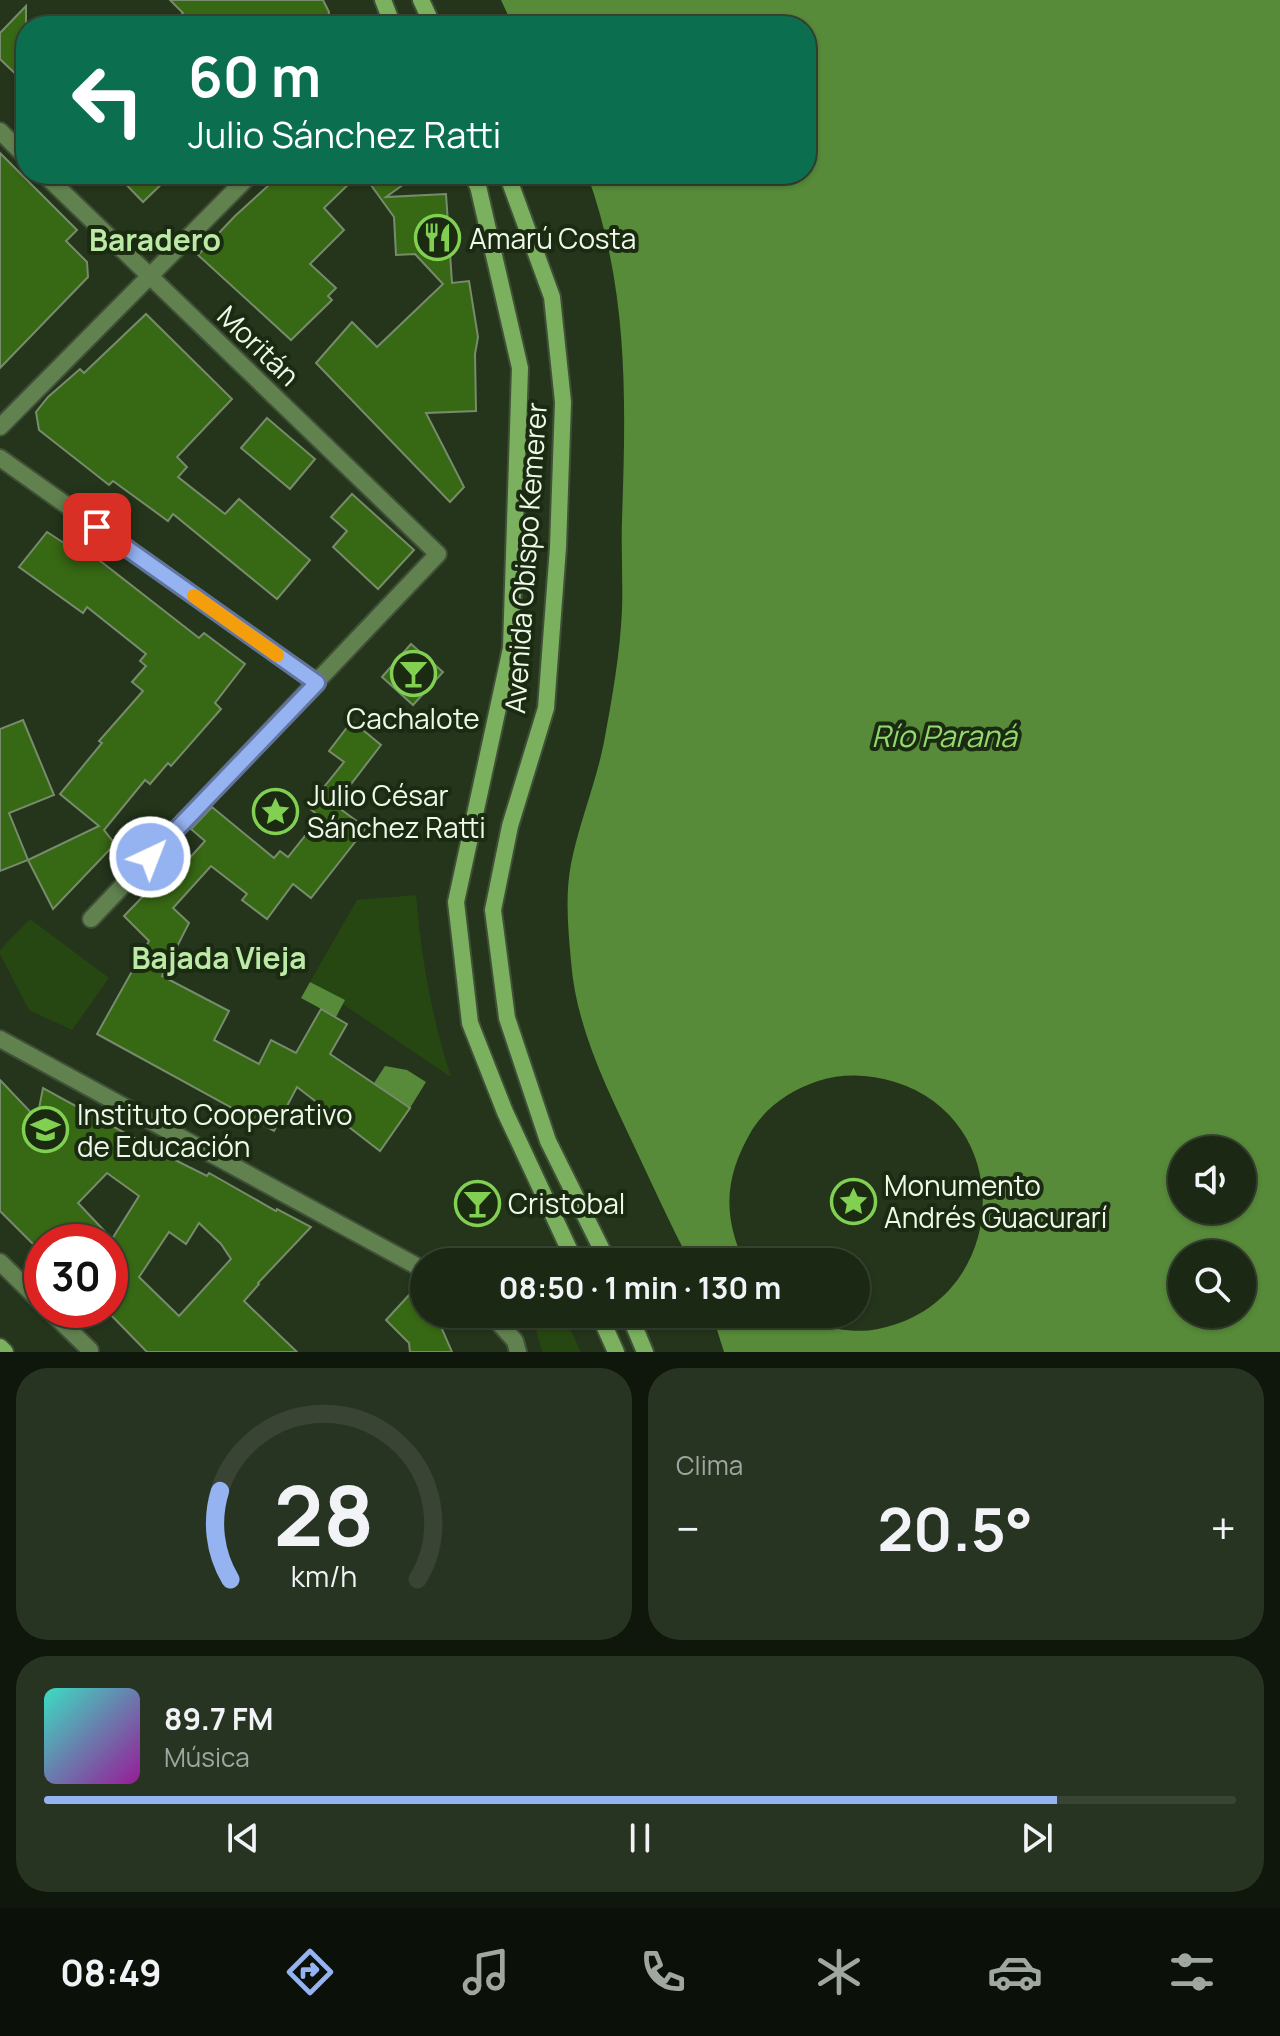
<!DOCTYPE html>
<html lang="es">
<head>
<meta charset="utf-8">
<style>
	body { margin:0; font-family:Manrope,sans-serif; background:#283422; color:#f1f3f6; height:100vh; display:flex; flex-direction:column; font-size:30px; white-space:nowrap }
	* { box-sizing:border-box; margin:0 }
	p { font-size:26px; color:#a0a6a0 }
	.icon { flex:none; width:44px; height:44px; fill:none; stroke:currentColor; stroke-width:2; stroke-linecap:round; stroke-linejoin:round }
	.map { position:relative; height:1352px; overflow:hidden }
	.drawer { display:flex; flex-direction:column; gap:16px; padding:16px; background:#0f160b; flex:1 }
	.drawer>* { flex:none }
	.banner { position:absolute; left:16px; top:16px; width:800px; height:168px; border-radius:32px; box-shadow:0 2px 6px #0004,0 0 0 2px #394434; background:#0b6e4f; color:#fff; overflow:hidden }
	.fabs { position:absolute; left:1168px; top:1136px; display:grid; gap:16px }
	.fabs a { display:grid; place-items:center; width:88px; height:88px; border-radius:50%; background:#1b2814; box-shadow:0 2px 6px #0004,0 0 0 2px #394434; font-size:40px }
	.speed { position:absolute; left:24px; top:1224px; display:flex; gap:16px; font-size:40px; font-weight:700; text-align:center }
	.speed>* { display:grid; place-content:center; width:104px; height:104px; border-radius:50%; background:#1b2814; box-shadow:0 2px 6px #0004,0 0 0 2px #394434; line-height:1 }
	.speed .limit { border:12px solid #d22; background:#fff; color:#111 }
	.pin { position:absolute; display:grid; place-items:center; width:68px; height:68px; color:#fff; margin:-34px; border-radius:16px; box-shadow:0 4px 12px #0006 }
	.me { position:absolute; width:88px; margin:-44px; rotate:43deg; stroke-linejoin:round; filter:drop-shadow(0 0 6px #0008) }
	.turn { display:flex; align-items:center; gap:28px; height:168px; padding:0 40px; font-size:36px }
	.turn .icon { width:104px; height:104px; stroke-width:2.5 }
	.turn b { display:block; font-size:56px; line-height:68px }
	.big { font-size:60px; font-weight:700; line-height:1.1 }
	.drawer .widget { flex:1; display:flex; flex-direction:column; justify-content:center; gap:12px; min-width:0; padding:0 28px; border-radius:32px; background:#283422 }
	.drawer .dial { align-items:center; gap:0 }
	.dial svg { height:208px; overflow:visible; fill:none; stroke:#394434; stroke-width:7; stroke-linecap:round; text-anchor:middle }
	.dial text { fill:#f1f3f6; stroke:none }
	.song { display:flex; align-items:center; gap:24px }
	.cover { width:96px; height:96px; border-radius:12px; background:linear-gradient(135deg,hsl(170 70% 55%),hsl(300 70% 35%)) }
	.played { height:8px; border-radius:4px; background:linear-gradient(90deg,#95b2f1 85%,#394434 85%) }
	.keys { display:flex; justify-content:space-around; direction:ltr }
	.heat { display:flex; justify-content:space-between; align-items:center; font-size:44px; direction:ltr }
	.drawer .tiles { flex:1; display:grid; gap:16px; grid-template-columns:1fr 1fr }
	.widget:last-child { grid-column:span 2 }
	.trip { position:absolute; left:410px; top:1248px; width:460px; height:80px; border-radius:40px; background:#1b2814; box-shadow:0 2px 6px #0004,0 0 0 2px #394434; font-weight:700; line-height:80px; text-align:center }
	.tabs { display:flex; height:128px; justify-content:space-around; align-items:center; background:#0b1008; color:#a0a6a0 }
	.tabs .icon { width:56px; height:56px }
	.tabs .active { color:#95b2f1 }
	.tabs b { font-size:36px; color:#f1f3f6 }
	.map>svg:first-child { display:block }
	.green { fill:#264711 }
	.water { fill:#578a39; fill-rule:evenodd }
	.building { fill:#376813; stroke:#778b6d; stroke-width:2; fill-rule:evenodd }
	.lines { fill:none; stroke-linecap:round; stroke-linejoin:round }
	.minor-casing { stroke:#405038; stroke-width:20 }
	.secondary-casing { stroke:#405038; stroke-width:20 }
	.minor { stroke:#61824f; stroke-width:16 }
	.secondary { stroke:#7bb05e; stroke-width:16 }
	.route-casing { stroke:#61749d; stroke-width:20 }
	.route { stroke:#95b2f1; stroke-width:14 }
	.slow { stroke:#f59e0b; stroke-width:14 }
	.labels { text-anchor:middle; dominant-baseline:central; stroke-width:8; stroke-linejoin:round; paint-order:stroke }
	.poi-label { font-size:28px; fill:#eef9e9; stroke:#1b2b12; text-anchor:start }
	.street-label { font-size:28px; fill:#eef9e9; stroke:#1b2b12 }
	.neighbourhood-label { font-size:30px; font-weight:bold; fill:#bde9a7; stroke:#1b2b12 }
	.water-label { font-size:30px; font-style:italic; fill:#94d96e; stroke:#1b2b12 }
</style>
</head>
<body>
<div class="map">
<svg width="1280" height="1352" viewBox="0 0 1280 1352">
	<rect width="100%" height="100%" fill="#24351b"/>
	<g class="green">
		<path d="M416 895C421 957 432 1019 451 1077L310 982 357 900Z"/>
		<polygon points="30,919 109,978 72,1030 29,1010 0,954 0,950"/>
		<polygon points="529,1314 563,1314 581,1352 542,1352 533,1318"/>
	</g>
	<g class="water">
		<path d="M501 0H1280V1352H724L712 1314C736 1314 774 1310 796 1314 804 1315 810 1322 818 1324 836 1330 859 1333 878 1329 1009 1303 1020 1121 895 1082 870 1074 843 1073 818 1081 791 1090 767 1106 752 1130 725 1176 722 1213 744 1262H690C670 1224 653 1186 635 1148 607 1088 576 1028 571 961 568 929 565 895 571 864 579 823 596 783 604 742 612 699 620 654 622 610 623 580 621 550 622 520 626 399 629 289 587 174H806V26H513ZM1182 1150H1242V1210H1182ZM1182 1254H1242V1314H1182Z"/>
		<polygon points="310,982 345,1000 336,1017 301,998"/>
		<polygon points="385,1066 407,1070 426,1082 410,1108 374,1083"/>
	</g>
	<g class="building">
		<polygon points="170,0 323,0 329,12 327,26 171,26 183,13"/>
		<polygon points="26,6 26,84 0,59 0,33"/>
		<polygon points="0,153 77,230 66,241 87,262 88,277 0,368"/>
		<polygon points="116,174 172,174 143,202"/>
		<polygon points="281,174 359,174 324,208 344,230 310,264 336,288 328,296 332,300 291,340 198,255 235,216"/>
		<polygon points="363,174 418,174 386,197 446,194 452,283 469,281 478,337 475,354 476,411 426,413 464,487 450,502 316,363 352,322 377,347 443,284 415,254 396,255 394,217"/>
		<polygon points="146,314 232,399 177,457 187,467 178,477 225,514 239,499 310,560 277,599 173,514 168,521 113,481 109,485 39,430 36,412 48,397 80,369 84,373"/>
		<polygon points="267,418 315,459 290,489 241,448"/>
		<polygon points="352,494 414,550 378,589 333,547 347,531 331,517"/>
		<polygon points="47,532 67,545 72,539 199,638 204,633 245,664 215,703 221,709 171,766 168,763 150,784 145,780 104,830 115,844 53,909 28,860 99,826 60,794 102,743 99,741 143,691 132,682 146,666 140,661 146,654 87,607 83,613 19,567"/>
		<polygon points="411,644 443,672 413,705 382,677"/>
		<polygon points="23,720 54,795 9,813 28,860 0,871 0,729"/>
		<polygon points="352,721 381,745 335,805 366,828 311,898 293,884 267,919 242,900 247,894 211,866 173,908 189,923 162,976 229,1011 214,1040 259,1064 271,1040 296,1053 321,1009 347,1024 330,1054 410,1108 380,1151 297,1087 274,1131 97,1034 149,941 124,916 152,887 158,893 205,841 191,829 212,807 274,858 280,851 288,857 320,817 308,807 344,762 329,751"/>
		<path d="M0 1080 37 1119 43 1088 165 1155 207 1176 209 1173 276 1211 277 1209 311 1227 258 1283 259 1284 244 1301 297 1352H147L110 1314V1242H42L40 1251 0 1211ZM107 1173 139 1196 112 1239 78 1203ZM199 1223 221 1244 231 1259 179 1316 139 1277 169 1232 186 1244Z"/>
		<polygon points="422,1281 424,1317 439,1322 452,1352 410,1352 409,1343 386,1320"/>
	</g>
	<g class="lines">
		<defs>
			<g id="minor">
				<polyline points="0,131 26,157"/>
				<polyline points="44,174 438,554 91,919"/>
				<polyline points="0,427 251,174"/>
				<polyline points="0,458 317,683"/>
				<polyline points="0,1039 424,1270"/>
				<polyline points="0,1262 42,1303"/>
				<polyline points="49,1310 90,1350"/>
				<polyline points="491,1314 515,1341 518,1352"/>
			</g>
			<g id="secondary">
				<polyline points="383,0 393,26"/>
				<polyline points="421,0 433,26"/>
				<polyline points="471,174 478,186 520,368 511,648 456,902 470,1023 505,1112 575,1262"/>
				<polyline points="507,174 552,297 563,402 558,547 546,708 510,826 493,910 507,1018 548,1141 608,1262"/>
				<polyline points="599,1314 616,1352"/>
				<polyline points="629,1314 645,1352"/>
				<polyline points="0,1347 5,1352"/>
			</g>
		</defs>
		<use href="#minor" class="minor-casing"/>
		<use href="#secondary" class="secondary-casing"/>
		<use href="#minor" class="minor"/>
		<use href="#secondary" class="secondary"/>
	</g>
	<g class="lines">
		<defs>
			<polyline id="route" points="97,527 317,683 150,857"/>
		</defs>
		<use href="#route" class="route-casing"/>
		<use href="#route" class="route"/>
		<polyline class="slow" points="194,596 277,655"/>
	</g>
	<defs>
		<symbol id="restaurant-ring" viewBox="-11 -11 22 22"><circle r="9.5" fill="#1b2b12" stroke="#81d051" stroke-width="1.5"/><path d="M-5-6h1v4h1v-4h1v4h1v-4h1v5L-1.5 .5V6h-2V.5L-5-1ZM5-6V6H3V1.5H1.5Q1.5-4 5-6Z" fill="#81d051"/></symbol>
		<symbol id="bar-ring" viewBox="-11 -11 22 22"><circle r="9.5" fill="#1b2b12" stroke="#81d051" stroke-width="1.5"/><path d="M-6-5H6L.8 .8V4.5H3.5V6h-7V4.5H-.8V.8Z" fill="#81d051"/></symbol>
		<symbol id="sight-ring" viewBox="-11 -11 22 22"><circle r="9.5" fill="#1b2b12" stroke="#81d051" stroke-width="1.5"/><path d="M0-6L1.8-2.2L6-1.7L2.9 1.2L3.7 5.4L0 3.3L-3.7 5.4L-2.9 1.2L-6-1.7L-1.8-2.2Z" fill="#81d051"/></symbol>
		<symbol id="school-ring" viewBox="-11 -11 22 22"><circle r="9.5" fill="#1b2b12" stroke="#81d051" stroke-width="1.5"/><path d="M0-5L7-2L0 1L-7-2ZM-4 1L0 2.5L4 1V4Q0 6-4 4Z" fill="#81d051"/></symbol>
	</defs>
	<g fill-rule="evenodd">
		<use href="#restaurant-ring" x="412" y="212" width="51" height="51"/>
		<use href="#bar-ring" x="388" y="648" width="51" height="51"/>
		<use href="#sight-ring" x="250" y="786" width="51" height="51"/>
		<use href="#school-ring" x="20" y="1104" width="51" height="51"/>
		<use href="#sight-ring" x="828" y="1176" width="51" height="51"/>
		<use href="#bar-ring" x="452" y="1178" width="51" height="51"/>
	</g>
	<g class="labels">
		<g class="poi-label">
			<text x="469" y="238">Amarú Costa</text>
			<text x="413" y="718" text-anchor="middle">Cachalote</text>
			<text x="307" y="795">Julio César<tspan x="307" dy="32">Sánchez Ratti</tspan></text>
			<text x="77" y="1114">Instituto Cooperativo<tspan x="77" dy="32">de Educación</tspan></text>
			<text x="884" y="1185">Monumento<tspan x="884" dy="32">Andrés Guacurarí</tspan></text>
			<text x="508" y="1203">Cristobal</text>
		</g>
		<g class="street-label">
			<text transform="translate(259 345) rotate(44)">Moritán</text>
			<text transform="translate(525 558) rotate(-86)">Avenida Obispo Kemerer</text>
		</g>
		<g class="neighbourhood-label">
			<text x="155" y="239">Baradero</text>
			<text x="219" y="957">Bajada Vieja</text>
		</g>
		<g class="water-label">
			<text x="944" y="735">Río Paraná</text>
		</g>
	</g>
</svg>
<div class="fabs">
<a><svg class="icon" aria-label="sound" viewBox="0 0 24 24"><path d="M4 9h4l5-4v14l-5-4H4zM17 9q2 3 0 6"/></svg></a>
<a><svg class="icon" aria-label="search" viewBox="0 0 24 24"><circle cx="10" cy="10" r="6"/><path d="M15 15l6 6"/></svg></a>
</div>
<div class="speed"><div class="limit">30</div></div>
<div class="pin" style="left:97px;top:527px;background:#d93025"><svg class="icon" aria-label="arrive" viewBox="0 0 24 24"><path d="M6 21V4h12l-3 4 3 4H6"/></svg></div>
<svg class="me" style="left:150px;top:857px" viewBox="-20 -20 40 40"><circle r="17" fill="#95b2f1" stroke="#fff" stroke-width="3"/><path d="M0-11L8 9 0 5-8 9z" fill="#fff"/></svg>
<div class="trip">08:50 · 1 min · 130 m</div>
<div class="banner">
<div class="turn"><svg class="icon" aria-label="left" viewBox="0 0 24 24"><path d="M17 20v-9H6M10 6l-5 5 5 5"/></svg><div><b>60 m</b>Julio Sánchez Ratti</div></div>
</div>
</div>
<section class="drawer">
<div class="tiles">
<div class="widget dial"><svg viewBox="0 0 100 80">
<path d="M14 69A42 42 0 1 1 86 69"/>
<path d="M14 69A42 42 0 0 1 10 35" stroke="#95b2f1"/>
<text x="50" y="56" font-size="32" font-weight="700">28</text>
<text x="50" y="72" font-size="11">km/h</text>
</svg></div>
<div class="widget"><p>Clima</p>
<div class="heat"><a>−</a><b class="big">20.5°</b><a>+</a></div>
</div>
<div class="widget">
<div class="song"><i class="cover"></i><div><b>89.7 FM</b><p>Música</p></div></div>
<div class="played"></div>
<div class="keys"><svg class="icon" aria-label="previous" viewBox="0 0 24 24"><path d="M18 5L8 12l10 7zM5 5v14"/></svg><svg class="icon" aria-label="pause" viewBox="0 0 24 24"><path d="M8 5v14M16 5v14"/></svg><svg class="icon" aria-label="next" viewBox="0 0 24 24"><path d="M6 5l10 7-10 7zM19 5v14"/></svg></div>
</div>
</div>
</section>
<nav class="tabs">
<b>08:49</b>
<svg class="icon active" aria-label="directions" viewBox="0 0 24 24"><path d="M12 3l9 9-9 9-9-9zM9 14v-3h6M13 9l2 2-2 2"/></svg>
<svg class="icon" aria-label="music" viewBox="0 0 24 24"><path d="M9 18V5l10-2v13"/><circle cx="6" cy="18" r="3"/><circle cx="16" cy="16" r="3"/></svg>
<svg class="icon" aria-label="phone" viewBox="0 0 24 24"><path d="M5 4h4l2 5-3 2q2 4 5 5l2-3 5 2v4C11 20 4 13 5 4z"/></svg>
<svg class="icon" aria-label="climate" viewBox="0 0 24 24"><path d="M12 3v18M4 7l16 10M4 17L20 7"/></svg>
<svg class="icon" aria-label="car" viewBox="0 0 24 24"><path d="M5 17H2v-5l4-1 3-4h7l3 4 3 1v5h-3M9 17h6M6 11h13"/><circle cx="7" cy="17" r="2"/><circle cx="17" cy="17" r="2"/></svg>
<svg class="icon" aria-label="filters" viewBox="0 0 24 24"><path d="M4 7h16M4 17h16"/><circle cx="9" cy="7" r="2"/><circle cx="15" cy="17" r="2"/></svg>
</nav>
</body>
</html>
